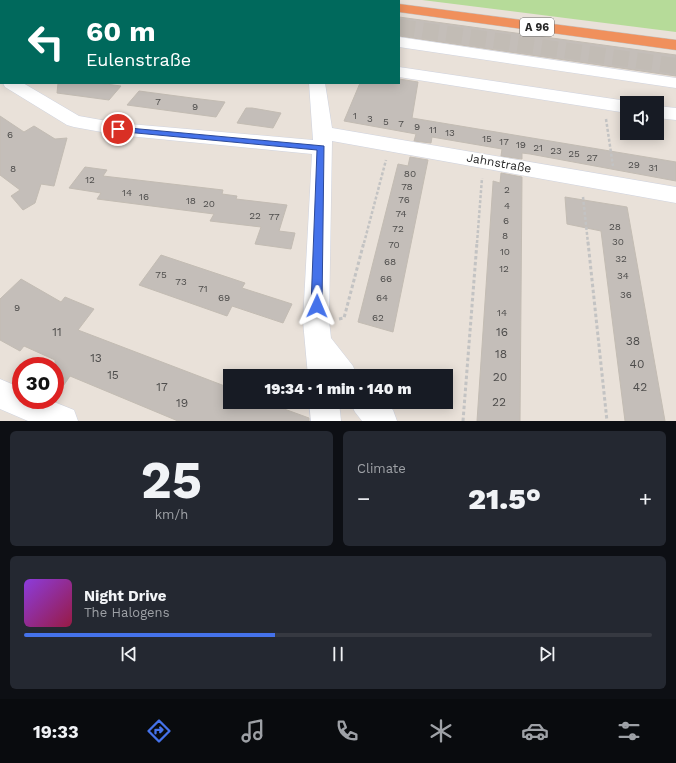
<!DOCTYPE html>
<html lang="en">
<head>
<meta charset="utf-8">
<style>
	body { margin:0; font-family:"Work Sans",sans-serif; background:#242831; color:#f1f3f6; height:100vh; display:flex; flex-direction:column; font-size:15px; white-space:nowrap }
	* { box-sizing:border-box; margin:0 }
	p { font-size:13px; color:#9ea1a6 }
	.icon { flex:none; width:22px; height:22px; fill:none; stroke:currentColor; stroke-width:2; stroke-linecap:round; stroke-linejoin:round }
	.map { position:relative; height:421px; overflow:hidden }
	.side { display:flex; flex-direction:column; gap:10px; padding:10px; background:#0d0f14; flex:1 }
	.side>* { flex:none }
	.hud { position:absolute; left:0px; top:0px; width:400px; height:84px; box-shadow:0 2px 10px #0003; background:#00695c; color:#fff; overflow:hidden }
	.tools { position:absolute; left:620px; top:96px; display:grid; gap:8px }
	.tools a { display:grid; place-items:center; width:44px; height:44px; border-radius:0px; background:#171b24; box-shadow:0 2px 10px #0003; font-size:20px }
	.speed { position:absolute; left:12px; top:357px; display:flex; gap:8px; font-size:20px; font-weight:700; text-align:center }
	.speed>* { display:grid; place-content:center; width:52px; height:52px; border-radius:50%; background:#171b24; box-shadow:0 2px 10px #0003; line-height:1 }
	.speed .limit { border:6px solid #d22; background:#fff; color:#111 }
	.pin { position:absolute; display:grid; place-items:center; width:34px; height:34px; color:#fff; margin:-17px; border:2px solid #fff; border-radius:50%; box-shadow:0 1px 4px #0007 }
	.me { position:absolute; width:44px; margin:-22px; rotate:1deg; stroke-linejoin:round; filter:drop-shadow(0 0 3px #0008) }
	.turn { display:flex; align-items:center; gap:14px; height:84px; padding:0 20px; font-size:18px }
	.turn .icon { width:52px; height:52px; stroke-width:2.5 }
	.turn b { display:block; font-size:28px; line-height:34px }
	.big { font-size:30px; font-weight:800; line-height:1.1 }
	.side .card { flex:1; display:flex; flex-direction:column; justify-content:center; gap:6px; min-width:0; padding:0 14px; border-radius:6px; background:#242831 }
	.side .dial { align-items:center; gap:0 }
	.dial b { font-size:52px; line-height:1 }
	.song { display:flex; align-items:center; gap:12px }
	.cover { width:48px; height:48px; border-radius:6px; background:linear-gradient(135deg,hsl(270 70% 55%),hsl(340 70% 35%)) }
	.played { height:4px; border-radius:2px; background:linear-gradient(90deg,#4572ea 40%,#363941 40%) }
	.keys { display:flex; justify-content:space-around; direction:ltr }
	.heat { display:flex; justify-content:space-between; align-items:center; font-size:22px; direction:ltr }
	.side .tiles { flex:1; display:grid; gap:10px; grid-template-columns:1fr 1fr }
	.card:last-child { grid-column:span 2 }
	.trip { position:absolute; left:223px; top:369px; width:230px; height:40px; border-radius:0px; background:#171b24; box-shadow:0 2px 10px #0003; font-weight:800; line-height:40px; text-align:center }
	.tabs { display:flex; height:64px; justify-content:space-around; align-items:center; background:#090b0e; color:#9ea1a6 }
	.tabs .icon { width:28px; height:28px }
	.tabs .active { color:#4572ea }
	.tabs b { font-size:18px; color:#f1f3f6 }
	.map>svg:first-child { display:block }
	.green { fill:#b6db99 }
	.building { fill:#c4beb9; stroke:#c3bcb3 }
	.lines { fill:none; stroke-linecap:round; stroke-linejoin:round }
	.highway-tunnel { stroke:#c2bcb5; stroke-width:16; stroke-dasharray:16 8; stroke-linecap:butt }
	.minor-casing { stroke:#cfd3df; stroke-width:1 }
	.highway-casing { stroke:#c3c3c3; stroke-width:1 }
	.path-far2 { stroke:#c3c3c3; stroke-width:2; stroke-dasharray:2 1.5; stroke-linecap:butt }
	.path-far1 { stroke:#c3c3c3; stroke-width:2.5; stroke-dasharray:3 2; stroke-linecap:butt }
	.path { stroke:#c3c3c3; stroke-width:3; stroke-dasharray:3.5 2.5; stroke-linecap:butt }
	.minor { fill:#fff; fill-rule:evenodd }
	.highway { fill:#f0905c; fill-rule:evenodd }
	.route { fill:#4572ea; stroke:#2d4a98 }
	.labels { text-anchor:middle; dominant-baseline:central; stroke-width:3.5; stroke-linejoin:round; paint-order:stroke }
	.number-label { font-size:10px; fill:#4e4d4c }
	.shield { fill:#fff; stroke:#686868; stroke-width:1 }
	.shield-label { font-size:11px; font-weight:bold; fill:#272727 }
	.street-label { font-size:12px; fill:#272727; stroke:#fff }
	.near-number-label { font-size:12px; fill:#4e4d4c }
</style>
</head>
<body>
<div class="map">
<svg width="676" height="421" viewBox="0 0 676 421">
	<rect width="100%" height="100%" fill="#e9e1d9"/>
	<polygon class="green" points="422,0 676,0 676,32"/>
	<g class="building">
		<polygon points="399,17 676,55 676,76 399,36"/>
		<polygon points="399,79 418,82 412,118 676,162 676,181 530,154 522,153 522,159 501,156 502,149 432,137 431,143 414,141 416,134 344,121 360,83 399,83"/>
		<polygon points="58,83 98,83 121,86 109,100 57,93"/>
		<polygon points="139,91 192,98 225,102 216,117 127,105"/>
		<polygon points="246,108 252,108 281,113 273,128 237,123"/>
		<polygon points="0,116 24,132 34,126 55,139 67,138 54,186 41,184 35,203 23,210 11,196 20,190 0,175"/>
		<polygon points="410,157 428,160 393,332 358,322 398,164 408,166"/>
		<polygon points="85,167 107,170 103,176 223,190 222,194 237,196 236,199 287,205 279,231 295,233 291,249 255,244 261,227 210,221 214,214 97,199 101,193 69,188"/>
		<polygon points="501,173 522,177 520,421 477,421 493,183 493,181 500,183"/>
		<polygon points="565,197 627,207 665,421 625,421 601,231 567,224"/>
		<polygon points="161,255 245,283 242,288 292,304 283,323 232,306 227,316 139,285"/>
		<polygon points="21,279 61,302 65,297 94,309 78,330 230,388 230,402 265,402 309,418 309,421 178,421 70,376 55,398 55,360 24,346 20,351 0,340 0,299"/>
	</g>
	<g class="lines">
		<g class="highway-tunnel">
			<polyline points="212,0 219,1"/>
			<polyline points="399,27 676,66"/>
		</g>
		<defs>
			<g id="minor">
				<polygon points="96,0 110,0 95,1"/>
				<rect x="0" y="3" width="1" height="8"/>
				<polygon points="399,37 676,78 676,88 399,47"/>
				<rect x="0" y="42" width="1" height="10"/>
				<polygon points="399,67 627,101 633,103 627,103 627,113 399,77"/>
				<polygon points="3,83 23,83 79,116 118,123 313,140 309,83 325,83 332,128 676,187 676,203 332,141 329,321 331,338 353,366 357,376 308,376 303,321 312,154 118,135 74,127 67,125 5,87"/>
				<polygon points="657,106 676,108 676,120 657,118"/>
				<polygon points="0,379 21,388 21,400 49,400 74,410 78,421 28,421 0,409"/>
				<polygon points="309,402 339,402 341,421 311,421"/>
				<polygon points="350,402 385,402 393,410 397,421 362,421 355,412"/>
			</g>
			<g id="highway">
				<polygon points="332,0 352,0 353,1 333,1"/>
				<polygon points="399,4 676,40 676,50 399,12"/>
			</g>
		</defs>
		<use href="#minor" class="minor-casing"/>
		<use href="#highway" class="highway-casing"/>
		<g class="path-far2">
			<polyline points="18,0 25,1"/>
			<polyline points="79,1 85,0"/>
		</g>
		<g class="path-far1">
			<polyline points="606,119 613,166"/>
			<polyline points="583,197 588,243"/>
			<polyline points="364,243 386,160"/>
			<polyline points="477,243 482,178"/>
		</g>
		<g class="path">
			<polyline points="588,242 607,421"/>
			<polyline points="339,319 344,318 364,242"/>
			<polyline points="463,421 477,242"/>
		</g>
		<use href="#minor" class="minor"/>
		<use href="#highway" class="highway"/>
	</g>
	<polygon class="route" points="118,127 324,146 322,306 321,309 317,311 313,309 311,306 317,150 115,131 115,128"/>
	<g class="labels">
		<g class="number-label">
			<text x="158" y="101">7</text>
			<text x="195" y="106">9</text>
			<text x="355" y="115">1</text>
			<text x="370" y="118">3</text>
			<text x="386" y="121">5</text>
			<text x="401" y="123">7</text>
			<text x="417" y="126">9</text>
			<text x="433" y="129">11</text>
			<text x="450" y="132">13</text>
			<text x="10" y="134">6</text>
			<text x="487" y="138">15</text>
			<text x="504" y="141">17</text>
			<text x="521" y="144">19</text>
			<text x="538" y="147">21</text>
			<text x="556" y="150">23</text>
			<text x="574" y="153">25</text>
			<text x="592" y="157">27</text>
			<text x="634" y="164">29</text>
			<text x="653" y="167">31</text>
			<text x="13" y="168">8</text>
			<text x="410" y="173">80</text>
			<text x="90" y="179">12</text>
			<text x="407" y="186">78</text>
			<text x="507" y="189">2</text>
			<text x="127" y="192">14</text>
			<text x="144" y="196">16</text>
			<text x="404" y="199">76</text>
			<text x="191" y="200">18</text>
			<text x="209" y="203">20</text>
			<text x="507" y="205">4</text>
			<text x="401" y="213">74</text>
			<text x="255" y="215">22</text>
			<text x="274" y="216">77</text>
			<text x="506" y="220">6</text>
			<text x="615" y="226">28</text>
			<text x="398" y="228">72</text>
			<text x="505" y="235">8</text>
			<text x="618" y="241">30</text>
			<text x="394" y="244">70</text>
			<text x="505" y="251">10</text>
			<text x="621" y="258">32</text>
			<text x="390" y="261">68</text>
			<text x="504" y="268">12</text>
			<text x="161" y="274">75</text>
			<text x="623" y="275">34</text>
			<text x="386" y="278">66</text>
			<text x="181" y="281">73</text>
			<text x="203" y="288">71</text>
			<text x="626" y="294">36</text>
			<text x="224" y="297">69</text>
			<text x="382" y="297">64</text>
			<text x="17" y="307">9</text>
			<text x="502" y="312">14</text>
			<text x="378" y="317">62</text>
		</g>
		<rect class="shield" x="520" y="18" width="34" height="18" rx="3"/>
		<g class="shield-label">
			<text x="537" y="27">A 96</text>
		</g>
		<g class="street-label">
			<text transform="translate(499 163) rotate(10)">Jahnstraße</text>
		</g>
		<g class="near-number-label">
			<text x="57" y="332">11</text>
			<text x="502" y="332">16</text>
			<text x="633" y="341">38</text>
			<text x="501" y="354">18</text>
			<text x="96" y="358">13</text>
			<text x="637" y="364">40</text>
			<text x="113" y="375">15</text>
			<text x="500" y="377">20</text>
			<text x="162" y="387">17</text>
			<text x="640" y="387">42</text>
			<text x="499" y="402">22</text>
			<text x="182" y="403">19</text>
		</g>
	</g>
</svg>
<div class="tools">
<a><svg class="icon" aria-label="sound" viewBox="0 0 24 24"><path d="M4 9h4l5-4v14l-5-4H4zM17 9q2 3 0 6"/></svg></a>
</div>
<div class="speed"><div class="limit">30</div></div>
<div class="pin" style="left:118px;top:129px;background:#d93025"><svg class="icon" aria-label="arrive" viewBox="0 0 24 24"><path d="M6 21V4h12l-3 4 3 4H6"/></svg></div>
<svg class="me" style="left:317px;top:306px" viewBox="-20 -20 40 40"><path d="M0-17L14 15 0 8-14 15z" fill="#4572ea" stroke="#fff" stroke-width="4"/></svg>
<div class="trip">19:34 · 1 min · 140 m</div>
<div class="hud">
<div class="turn"><svg class="icon" aria-label="left" viewBox="0 0 24 24"><path d="M17 20v-9H6M10 6l-5 5 5 5"/></svg><div><b>60 m</b>Eulenstraße</div></div>
</div>
</div>
<section class="side">
<div class="tiles">
<div class="card dial"><b>25</b><p>km/h</p></div>
<div class="card"><p>Climate</p>
<div class="heat"><a>−</a><b class="big">21.5°</b><a>+</a></div>
</div>
<div class="card">
<div class="song"><i class="cover"></i><div><b>Night Drive</b><p>The Halogens</p></div></div>
<div class="played"></div>
<div class="keys"><svg class="icon" aria-label="previous" viewBox="0 0 24 24"><path d="M18 5L8 12l10 7zM5 5v14"/></svg><svg class="icon" aria-label="pause" viewBox="0 0 24 24"><path d="M8 5v14M16 5v14"/></svg><svg class="icon" aria-label="next" viewBox="0 0 24 24"><path d="M6 5l10 7-10 7zM19 5v14"/></svg></div>
</div>
</div>
</section>
<nav class="tabs">
<b>19:33</b>
<svg class="icon active" aria-label="directions" viewBox="0 0 24 24"><path d="M12 3l9 9-9 9-9-9zM9 14v-3h6M13 9l2 2-2 2"/></svg>
<svg class="icon" aria-label="music" viewBox="0 0 24 24"><path d="M9 18V5l10-2v13"/><circle cx="6" cy="18" r="3"/><circle cx="16" cy="16" r="3"/></svg>
<svg class="icon" aria-label="phone" viewBox="0 0 24 24"><path d="M5 4h4l2 5-3 2q2 4 5 5l2-3 5 2v4C11 20 4 13 5 4z"/></svg>
<svg class="icon" aria-label="climate" viewBox="0 0 24 24"><path d="M12 3v18M4 7l16 10M4 17L20 7"/></svg>
<svg class="icon" aria-label="car" viewBox="0 0 24 24"><path d="M5 17H2v-5l4-1 3-4h7l3 4 3 1v5h-3M9 17h6M6 11h13"/><circle cx="7" cy="17" r="2"/><circle cx="17" cy="17" r="2"/></svg>
<svg class="icon" aria-label="filters" viewBox="0 0 24 24"><path d="M4 7h16M4 17h16"/><circle cx="9" cy="7" r="2"/><circle cx="15" cy="17" r="2"/></svg>
</nav>
</body>
</html>
